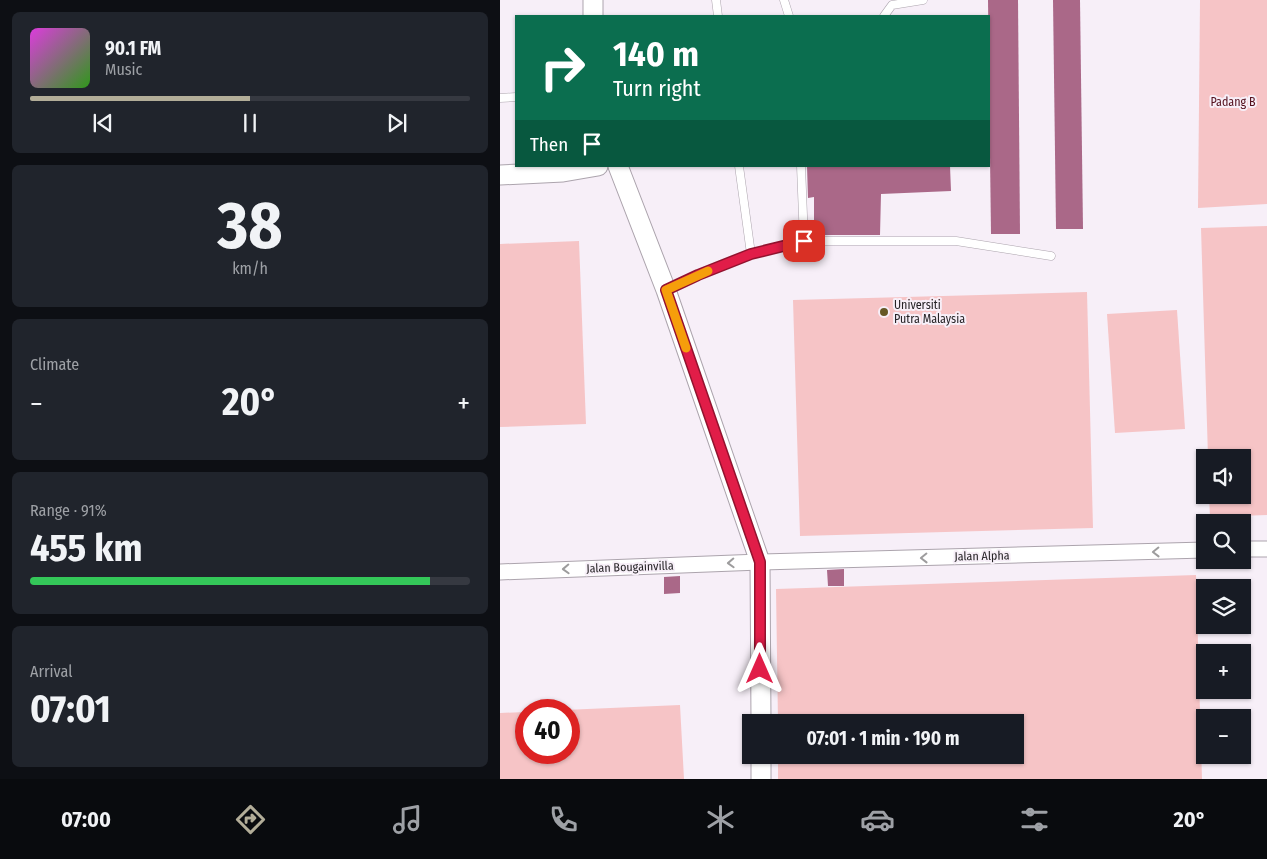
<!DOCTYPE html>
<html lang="en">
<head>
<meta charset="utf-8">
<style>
	body { margin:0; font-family:"Fira Sans Condensed",sans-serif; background:#20242c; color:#f1f3f6; height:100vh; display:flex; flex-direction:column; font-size:19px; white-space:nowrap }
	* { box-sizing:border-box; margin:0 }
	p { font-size:16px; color:#9ea1a6 }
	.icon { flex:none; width:28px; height:28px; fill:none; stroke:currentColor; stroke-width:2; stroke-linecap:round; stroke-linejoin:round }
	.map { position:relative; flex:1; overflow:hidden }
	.drawer { display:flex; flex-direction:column; gap:12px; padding:12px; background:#0d0f14; width:500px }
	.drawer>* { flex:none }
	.guide { position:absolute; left:15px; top:15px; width:475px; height:152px; border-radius:0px; box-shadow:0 1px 4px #0004; background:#0b6e4f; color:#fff; overflow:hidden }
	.controls { position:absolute; left:696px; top:449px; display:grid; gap:10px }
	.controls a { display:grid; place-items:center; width:55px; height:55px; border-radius:0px; background:#171b24; box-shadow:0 1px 4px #0004; font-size:25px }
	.speed { position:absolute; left:15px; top:699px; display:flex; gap:10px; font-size:25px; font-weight:700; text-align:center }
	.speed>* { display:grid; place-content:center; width:65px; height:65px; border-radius:50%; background:#171b24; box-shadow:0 1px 4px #0004; line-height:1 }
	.speed .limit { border:8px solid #d22; background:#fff; color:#111 }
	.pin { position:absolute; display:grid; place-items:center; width:42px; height:42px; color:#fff; margin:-21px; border-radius:10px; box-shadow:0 2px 8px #0006 }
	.me { position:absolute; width:55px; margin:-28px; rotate:0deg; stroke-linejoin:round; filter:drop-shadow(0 0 4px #0008) }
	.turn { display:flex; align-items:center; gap:18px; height:105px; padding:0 15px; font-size:22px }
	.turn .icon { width:65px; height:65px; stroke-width:2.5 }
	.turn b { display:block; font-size:35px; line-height:42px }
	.then { display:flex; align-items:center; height:48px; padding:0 15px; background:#0003; gap:10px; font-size:19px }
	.big { font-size:38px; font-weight:700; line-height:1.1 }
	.drawer .card { flex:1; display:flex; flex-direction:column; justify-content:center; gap:8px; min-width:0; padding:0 18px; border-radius:8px; background:#20242c }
	.drawer .dial { align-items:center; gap:0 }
	.dial b { font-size:65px; line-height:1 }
	.song { display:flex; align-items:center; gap:15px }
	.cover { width:60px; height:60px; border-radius:8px; background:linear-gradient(135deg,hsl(300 70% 55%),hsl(110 70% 35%)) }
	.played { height:5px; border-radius:2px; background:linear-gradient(90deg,#b2ad98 50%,#363941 50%) }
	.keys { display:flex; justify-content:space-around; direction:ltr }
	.heat { display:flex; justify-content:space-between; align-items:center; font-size:28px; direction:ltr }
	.charge { height:8px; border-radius:4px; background:linear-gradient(90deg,#34c759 91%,#363941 0) }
	.trip { position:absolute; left:242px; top:714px; width:282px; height:50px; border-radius:0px; background:#171b24; box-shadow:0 1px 4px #0004; font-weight:700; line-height:50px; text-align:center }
	.dock { display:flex; height:80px; justify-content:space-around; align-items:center; background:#090b0e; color:#9ea1a6 }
	.dock .icon { width:35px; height:35px }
	.dock .current { color:#b2ad98 }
	.dock b { font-size:22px; color:#f1f3f6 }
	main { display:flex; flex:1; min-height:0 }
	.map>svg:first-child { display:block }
	.green { fill:#f6c4c6 }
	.building { fill:#aa6888 }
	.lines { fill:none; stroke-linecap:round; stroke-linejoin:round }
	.service-casing { stroke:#aca4ad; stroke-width:9 }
	.minor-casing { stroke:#aca4ad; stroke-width:17 }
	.tertiary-casing { stroke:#aca4ad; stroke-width:21 }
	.service { stroke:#fff; stroke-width:8 }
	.minor { stroke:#fff; stroke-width:15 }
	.tertiary { stroke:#fff; stroke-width:19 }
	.oneway { stroke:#9d9c9d }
	.route-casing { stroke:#92132f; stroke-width:12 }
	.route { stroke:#e11d48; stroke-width:9 }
	.slow { stroke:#f59e0b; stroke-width:9 }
	.poi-dot { fill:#655724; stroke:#f7eff8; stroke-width:2 }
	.labels { text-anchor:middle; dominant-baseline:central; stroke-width:4; stroke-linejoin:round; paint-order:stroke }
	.park-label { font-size:12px; fill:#520e1b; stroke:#f7eff8 }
	.poi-label { font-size:12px; fill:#262326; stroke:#f7eff8; text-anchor:start }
	.street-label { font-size:12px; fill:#262326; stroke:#f7eff8 }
</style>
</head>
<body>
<main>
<section class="drawer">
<div class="card">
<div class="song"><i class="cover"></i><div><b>90.1 FM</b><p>Music</p></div></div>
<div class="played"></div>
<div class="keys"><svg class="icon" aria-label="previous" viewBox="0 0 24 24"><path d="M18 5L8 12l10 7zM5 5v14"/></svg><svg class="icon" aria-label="pause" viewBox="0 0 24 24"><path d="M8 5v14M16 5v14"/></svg><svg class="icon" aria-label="next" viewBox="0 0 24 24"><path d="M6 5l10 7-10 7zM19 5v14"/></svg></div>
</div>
<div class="card dial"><b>38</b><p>km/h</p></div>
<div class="card"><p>Climate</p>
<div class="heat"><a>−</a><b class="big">20°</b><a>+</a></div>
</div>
<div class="card"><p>Range · 91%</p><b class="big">455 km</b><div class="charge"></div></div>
<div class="card"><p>Arrival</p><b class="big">07:01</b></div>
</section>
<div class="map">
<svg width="767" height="779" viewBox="0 0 767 779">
	<rect width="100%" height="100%" fill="#f7eff8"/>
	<g class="green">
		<polygon points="700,0 767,0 767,204 698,208"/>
		<polygon points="767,226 767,515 710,517 709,495 742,495 742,458 708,457 701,228"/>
		<polygon points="79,241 86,424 0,427 0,244"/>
		<polygon points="587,292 593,528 300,536 293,300"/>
		<polygon points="677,310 685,429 615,433 607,314"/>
		<polygon points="696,575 702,779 278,779 278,755 516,755 516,722 278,722 276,589"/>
		<polygon points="180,705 184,779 0,779 0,713 26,712 26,752 69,752 69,710 64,710"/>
	</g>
	<g class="building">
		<polygon points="488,0 518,0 520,234 491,234"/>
		<polygon points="553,0 580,0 583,229 556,229"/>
		<polygon points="307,166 450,166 451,191 381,194 380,235 314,235 314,197 308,198"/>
		<polygon points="344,569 344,586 328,586 327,570"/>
		<polygon points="180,576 180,593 164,594 164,577"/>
	</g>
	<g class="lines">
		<defs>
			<g id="service">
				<polyline points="216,0 218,16"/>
				<polyline points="284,0 289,16"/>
				<polyline points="384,16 392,5 423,0"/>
				<polyline points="0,98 16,97"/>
				<polyline points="239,166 251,254"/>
				<polyline points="301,166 304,241"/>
				<polyline points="166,290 198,275 251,254 304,241 456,241 551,256"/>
			</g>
			<g id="minor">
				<polyline points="742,549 767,549"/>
				<polyline points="0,572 260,562 705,550"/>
			</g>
			<g id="tertiary">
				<polyline points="93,16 93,0"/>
				<polyline points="118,166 166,290 260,562 261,722"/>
				<polyline points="0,175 63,172 98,166"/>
				<polyline points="261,755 261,779"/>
			</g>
		</defs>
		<use href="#service" class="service-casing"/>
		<use href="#minor" class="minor-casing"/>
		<use href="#tertiary" class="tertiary-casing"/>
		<use href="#service" class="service"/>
		<use href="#minor" class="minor"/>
		<use href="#tertiary" class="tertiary"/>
	</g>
	<defs><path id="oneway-chevron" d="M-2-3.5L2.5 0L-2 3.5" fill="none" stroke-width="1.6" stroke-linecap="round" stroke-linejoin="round" transform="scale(1.25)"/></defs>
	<g class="oneway">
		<use href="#oneway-chevron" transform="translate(656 552) rotate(179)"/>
		<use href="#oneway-chevron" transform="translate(424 558) rotate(179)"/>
		<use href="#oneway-chevron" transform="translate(231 563) rotate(178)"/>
		<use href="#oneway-chevron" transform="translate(66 569) rotate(178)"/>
	</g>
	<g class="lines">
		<defs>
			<polyline id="route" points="260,669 260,562 166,290 198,275 251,254 304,241"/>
		</defs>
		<use href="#route" class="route-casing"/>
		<use href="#route" class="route"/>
		<polyline class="slow" points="186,348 166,290 208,271"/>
	</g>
	<circle class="poi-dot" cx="384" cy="312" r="5"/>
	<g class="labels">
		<g class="park-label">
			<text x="733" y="102">Padang B</text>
		</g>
		<g class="poi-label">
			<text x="394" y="305">Universiti<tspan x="394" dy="14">Putra Malaysia</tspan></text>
		</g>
		<g class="street-label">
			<text transform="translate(482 556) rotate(-1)">Jalan Alpha</text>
			<text transform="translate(130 567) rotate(-2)">Jalan Bougainvilla</text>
		</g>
	</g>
</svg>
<div class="controls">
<a><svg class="icon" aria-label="sound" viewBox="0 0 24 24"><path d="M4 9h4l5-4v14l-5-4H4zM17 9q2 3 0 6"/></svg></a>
<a><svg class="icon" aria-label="search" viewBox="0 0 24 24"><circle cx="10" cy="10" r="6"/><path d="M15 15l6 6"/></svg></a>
<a><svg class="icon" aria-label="layers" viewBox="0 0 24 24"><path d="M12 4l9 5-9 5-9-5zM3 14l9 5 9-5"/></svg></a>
<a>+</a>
<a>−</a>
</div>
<div class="speed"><div class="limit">40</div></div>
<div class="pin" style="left:304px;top:241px;background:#d93025"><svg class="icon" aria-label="arrive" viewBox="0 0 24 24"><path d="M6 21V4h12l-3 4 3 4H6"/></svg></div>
<svg class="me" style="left:260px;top:669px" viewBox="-20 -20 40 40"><path d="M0-17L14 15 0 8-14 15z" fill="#e11d48" stroke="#fff" stroke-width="4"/></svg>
<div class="trip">07:01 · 1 min · 190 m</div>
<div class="guide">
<div class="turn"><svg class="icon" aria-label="right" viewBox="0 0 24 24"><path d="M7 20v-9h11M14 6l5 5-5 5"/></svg><div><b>140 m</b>Turn right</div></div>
<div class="then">Then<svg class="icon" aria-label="arrive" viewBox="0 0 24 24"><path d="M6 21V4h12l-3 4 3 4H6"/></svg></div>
</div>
</div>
</main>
<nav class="dock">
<b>07:00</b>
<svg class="icon current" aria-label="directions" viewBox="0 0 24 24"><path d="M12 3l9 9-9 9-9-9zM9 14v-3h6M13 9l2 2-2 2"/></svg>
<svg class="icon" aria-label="music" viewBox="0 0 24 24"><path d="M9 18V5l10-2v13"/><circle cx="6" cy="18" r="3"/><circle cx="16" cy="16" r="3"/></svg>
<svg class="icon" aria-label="phone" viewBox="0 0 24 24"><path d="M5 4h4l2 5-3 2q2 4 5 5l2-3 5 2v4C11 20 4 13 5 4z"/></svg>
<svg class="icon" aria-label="climate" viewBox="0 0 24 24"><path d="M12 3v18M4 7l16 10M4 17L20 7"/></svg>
<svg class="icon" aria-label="car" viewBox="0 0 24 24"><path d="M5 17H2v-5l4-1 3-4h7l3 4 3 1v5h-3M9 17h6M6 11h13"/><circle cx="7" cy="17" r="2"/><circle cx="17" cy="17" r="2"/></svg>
<svg class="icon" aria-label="filters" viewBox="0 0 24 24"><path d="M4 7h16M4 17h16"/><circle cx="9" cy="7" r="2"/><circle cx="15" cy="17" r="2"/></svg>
<b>20°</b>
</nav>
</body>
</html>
